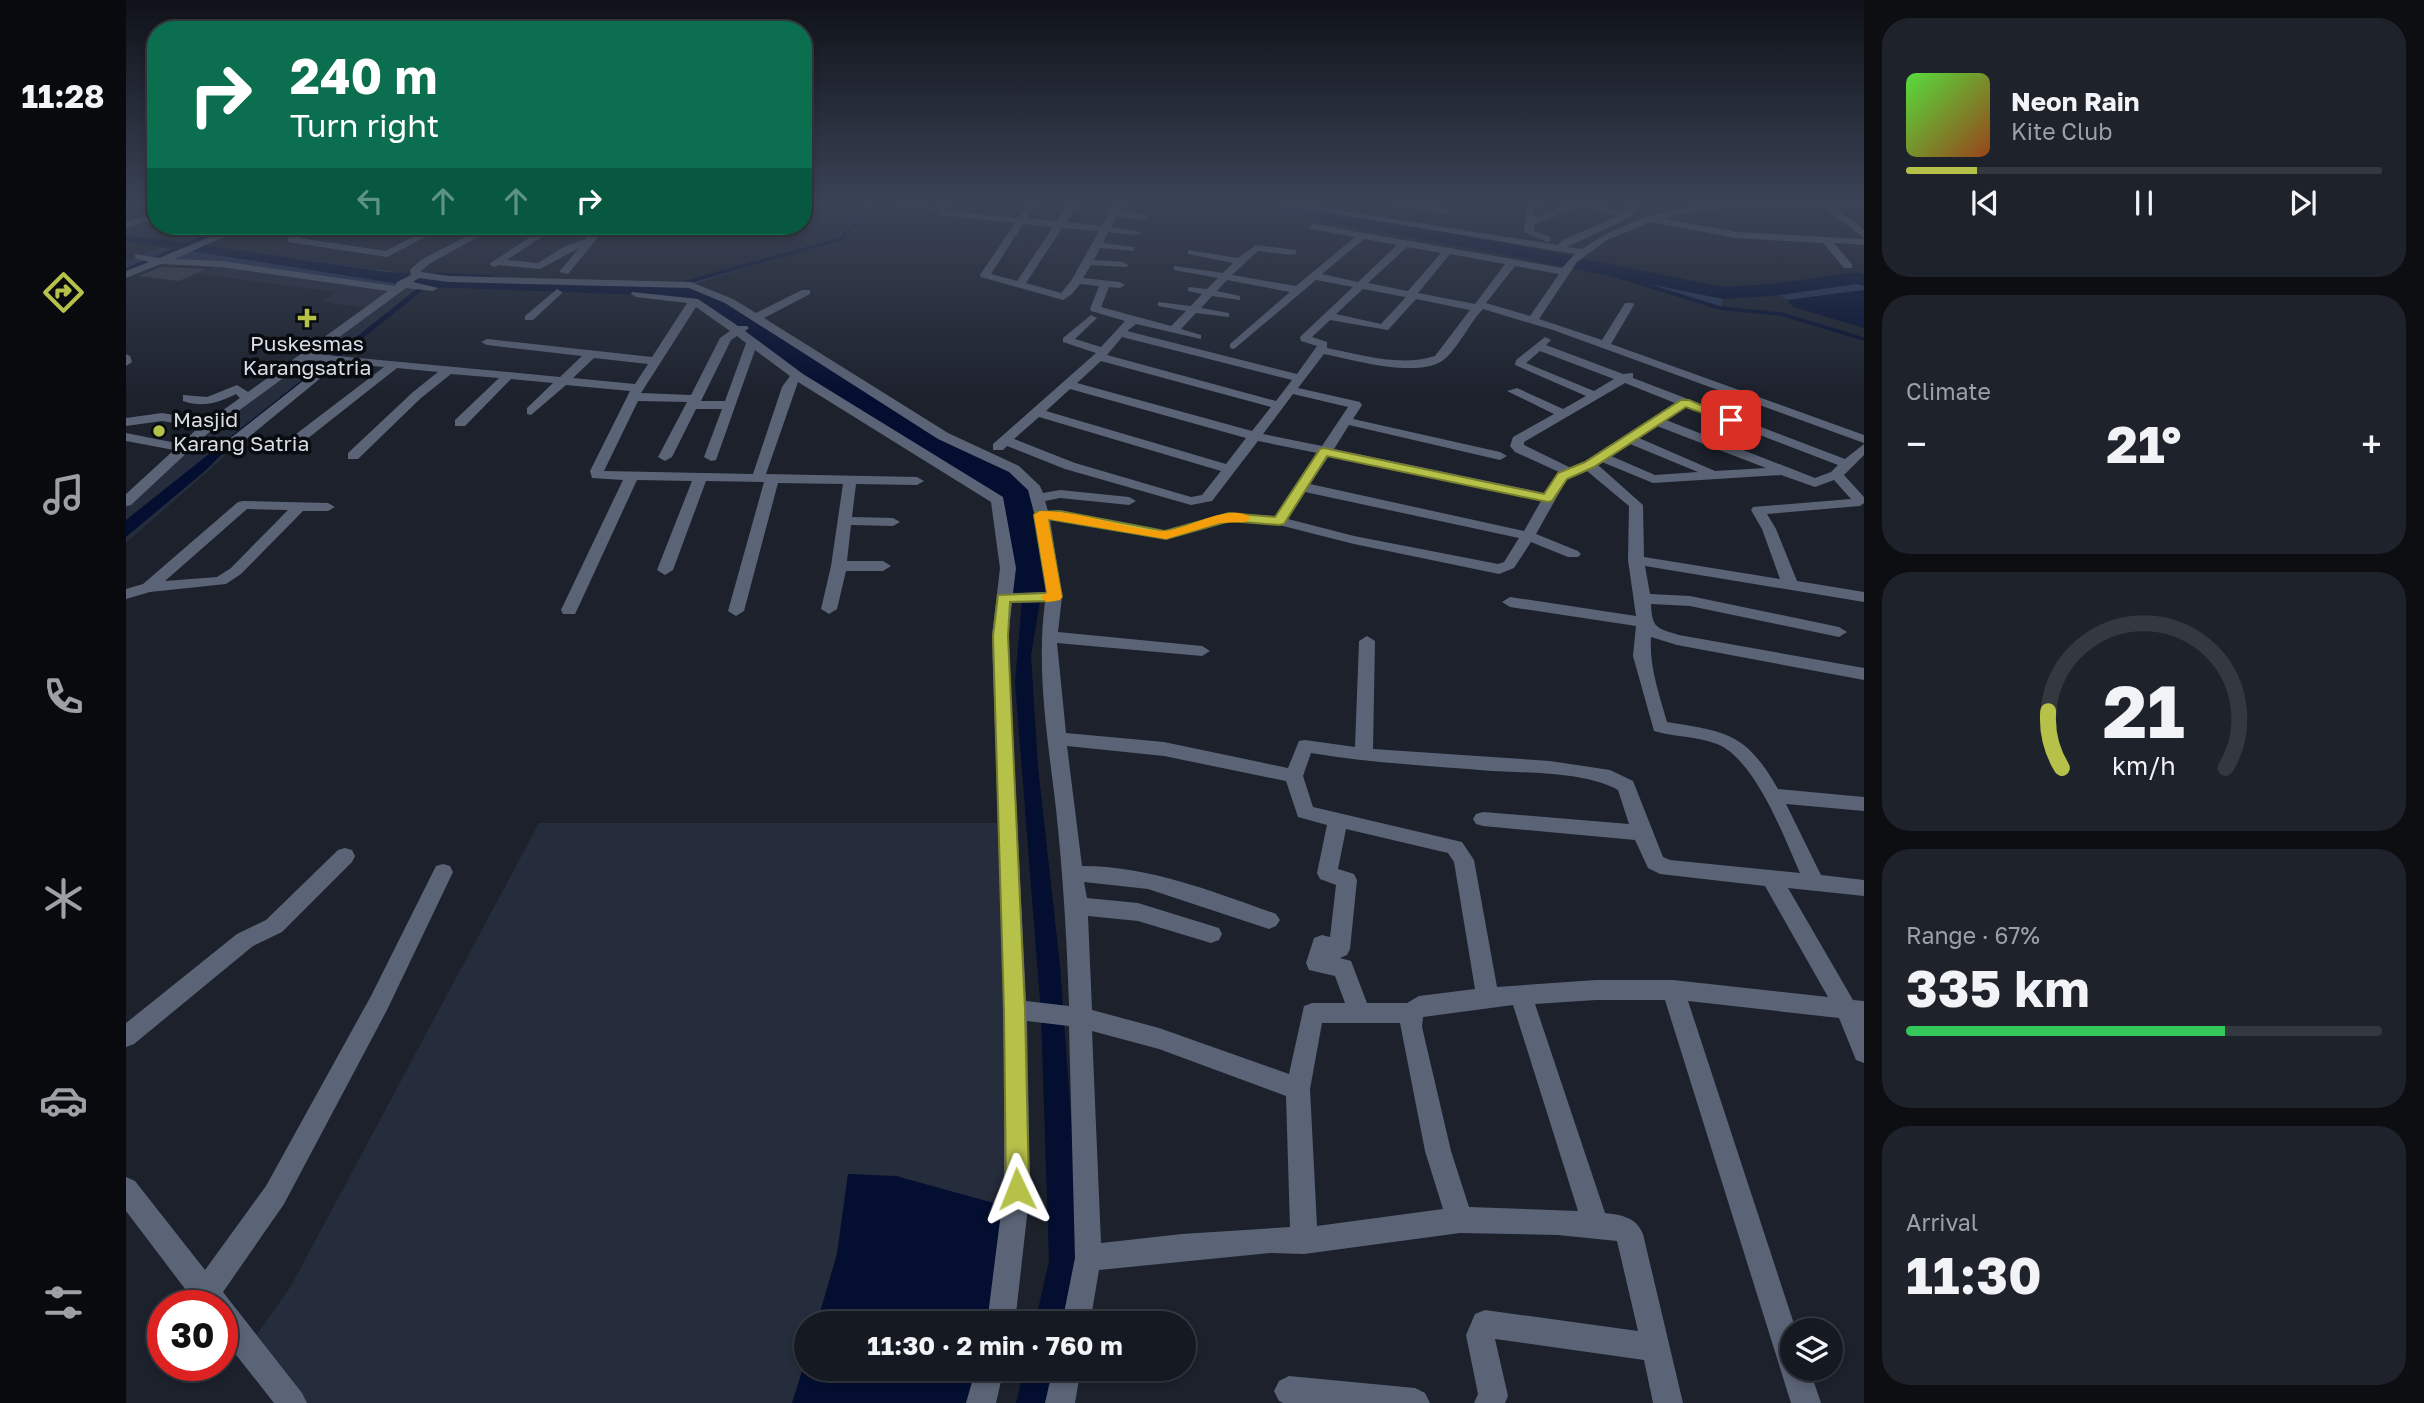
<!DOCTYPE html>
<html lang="en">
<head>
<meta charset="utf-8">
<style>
	body { margin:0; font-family:"Golos Text",sans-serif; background:#1e222a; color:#f1f3f6; height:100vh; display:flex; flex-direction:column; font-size:26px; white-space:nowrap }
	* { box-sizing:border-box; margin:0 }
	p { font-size:23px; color:#9da0a5 }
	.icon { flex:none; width:38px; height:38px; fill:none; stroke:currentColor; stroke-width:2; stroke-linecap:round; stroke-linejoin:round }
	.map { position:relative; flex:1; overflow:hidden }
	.panel { display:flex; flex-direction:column; gap:18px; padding:18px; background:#0c0e12; width:560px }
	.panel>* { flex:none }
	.hud { position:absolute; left:21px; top:21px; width:665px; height:214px; border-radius:28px; box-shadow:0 4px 10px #0003,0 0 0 2px #34383f; background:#0b6e4f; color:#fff; overflow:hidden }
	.tools { position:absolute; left:1654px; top:1318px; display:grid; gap:14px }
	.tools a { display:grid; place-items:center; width:63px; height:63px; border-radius:50%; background:#151921; box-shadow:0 4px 10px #0003,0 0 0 2px #34383f; font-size:35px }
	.speed { position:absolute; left:21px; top:1290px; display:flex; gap:14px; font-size:35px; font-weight:700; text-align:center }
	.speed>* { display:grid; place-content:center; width:91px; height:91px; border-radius:50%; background:#151921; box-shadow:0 4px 10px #0003,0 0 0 2px #34383f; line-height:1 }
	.speed .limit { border:10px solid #d22; background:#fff; color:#111 }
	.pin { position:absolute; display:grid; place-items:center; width:60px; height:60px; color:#fff; margin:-30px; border-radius:14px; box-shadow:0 4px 10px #0006 }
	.me { position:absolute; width:77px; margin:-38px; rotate:358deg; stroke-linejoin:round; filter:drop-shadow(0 0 5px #0008) }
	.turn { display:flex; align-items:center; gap:24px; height:147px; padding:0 28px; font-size:32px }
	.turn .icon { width:91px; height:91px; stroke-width:2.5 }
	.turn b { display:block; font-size:49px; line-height:60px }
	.lanes { display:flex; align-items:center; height:66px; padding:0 28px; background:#0003; justify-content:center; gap:35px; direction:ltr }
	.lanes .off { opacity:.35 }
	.big { font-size:52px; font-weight:700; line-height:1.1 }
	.panel .card { flex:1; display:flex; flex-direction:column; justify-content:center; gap:10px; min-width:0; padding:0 24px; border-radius:28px; background:#1e222a }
	.panel .dial { align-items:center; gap:0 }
	.dial svg { height:182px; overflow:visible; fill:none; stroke:#34383f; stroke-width:7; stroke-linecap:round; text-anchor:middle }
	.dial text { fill:#f1f3f6; stroke:none }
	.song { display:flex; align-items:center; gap:21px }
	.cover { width:84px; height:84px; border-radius:10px; background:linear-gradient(135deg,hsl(110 70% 55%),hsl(20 70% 35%)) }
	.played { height:7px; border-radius:4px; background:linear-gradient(90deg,#b6c149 15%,#34383f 15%) }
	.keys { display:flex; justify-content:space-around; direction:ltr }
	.heat { display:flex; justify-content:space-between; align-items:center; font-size:38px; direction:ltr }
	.charge { height:10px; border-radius:5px; background:linear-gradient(90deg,#34c759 67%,#34383f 0) }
	.trip { position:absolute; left:668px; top:1311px; width:402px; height:70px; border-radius:35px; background:#151921; box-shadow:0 4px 10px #0003,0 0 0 2px #34383f; font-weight:700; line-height:70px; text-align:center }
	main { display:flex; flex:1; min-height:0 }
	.menu { display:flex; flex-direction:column; width:126px; justify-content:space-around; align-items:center; background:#080a0d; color:#9da0a5 }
	.menu .icon { width:49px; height:49px }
	.menu .current { color:#b6c149 }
	.menu b { font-size:32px; color:#f1f3f6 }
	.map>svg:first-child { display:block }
	.built { fill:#252c3b }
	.green { fill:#243458 }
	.water { fill:#030e30 }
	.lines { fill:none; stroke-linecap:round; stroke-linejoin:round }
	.stream { stroke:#030e30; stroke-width:3.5 }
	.river { fill:#030e30; fill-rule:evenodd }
	.building { fill:#3c424e }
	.minor { fill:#5b6477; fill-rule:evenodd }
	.route { fill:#b6c149; stroke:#767d2f; stroke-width:2 }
	.slow { fill:#f59e0b }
	.poi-dot { fill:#b6c149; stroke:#080b0f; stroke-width:2.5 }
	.labels { text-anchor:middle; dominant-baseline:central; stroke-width:7; stroke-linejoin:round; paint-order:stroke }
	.far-poi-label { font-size:21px; fill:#d9dde4; stroke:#080b0f }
</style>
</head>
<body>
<main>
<nav class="menu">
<b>11:28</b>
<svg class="icon current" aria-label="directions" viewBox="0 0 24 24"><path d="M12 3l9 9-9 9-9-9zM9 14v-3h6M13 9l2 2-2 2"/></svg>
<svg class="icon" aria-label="music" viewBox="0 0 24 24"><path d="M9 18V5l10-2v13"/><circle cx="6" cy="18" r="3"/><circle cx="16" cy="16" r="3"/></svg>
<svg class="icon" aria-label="phone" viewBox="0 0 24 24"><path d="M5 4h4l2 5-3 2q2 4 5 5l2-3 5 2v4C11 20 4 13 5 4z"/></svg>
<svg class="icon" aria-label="climate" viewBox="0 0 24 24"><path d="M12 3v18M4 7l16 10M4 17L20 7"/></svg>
<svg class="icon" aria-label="car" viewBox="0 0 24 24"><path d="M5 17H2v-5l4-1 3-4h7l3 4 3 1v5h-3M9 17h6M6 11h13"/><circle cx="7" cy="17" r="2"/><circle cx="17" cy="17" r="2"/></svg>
<svg class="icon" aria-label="filters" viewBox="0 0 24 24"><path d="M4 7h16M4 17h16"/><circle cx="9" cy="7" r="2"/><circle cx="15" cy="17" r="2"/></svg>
</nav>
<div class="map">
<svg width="1738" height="1403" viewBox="0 0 1738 1403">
	<rect width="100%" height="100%" fill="#1c212c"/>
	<g class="built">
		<polygon points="30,216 30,226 88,226 50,242 0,235 0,230 8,224"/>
		<polygon points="95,264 301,287 107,443 97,458 0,543 0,502 32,471 241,308 197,302 210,292 73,274"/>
		<polygon points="413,823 881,823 886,1209 722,1175 711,1254 691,1323 681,1323 681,1356 666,1403 166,1403 122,1347 165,1286"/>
	</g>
	<g class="green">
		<polygon points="744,202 824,202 816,213 803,210 750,207 742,209 714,239 565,285 323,279 268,289 95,264 33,261 0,275 0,261 88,226 118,226 74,245 291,275 552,283 709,238"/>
		<polygon points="1448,260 1467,267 1597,293 1595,308 1466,268 1443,266"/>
		<polygon points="1732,278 1738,280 1738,290 1661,300 1646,290"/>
	</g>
	<g class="water">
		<polygon points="99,226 109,226 71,244 260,272 575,288 903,481 928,597 877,598 872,500 740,420 568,301 518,295 301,287 107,443 79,471 0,537 0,520 293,287 58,250 0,273 0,268 46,249 0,241 0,235 60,243"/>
		<polygon points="1738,290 1738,328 1667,307 1661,300"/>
		<polygon points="896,601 914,601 905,655 912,767 934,966 950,1187 951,1266 938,1323 909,1323 923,1261 915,1013 889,682"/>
		<polygon points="722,1174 770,1176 886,1208 875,1323 691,1323 711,1254"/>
		<polygon points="681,1356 681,1368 864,1369 855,1403 666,1403"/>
		<polygon points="898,1369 927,1369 919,1403 890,1403"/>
	</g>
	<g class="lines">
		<g class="stream">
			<polyline points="310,274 366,277"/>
			<polyline points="1738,278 1646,290 1597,293 1462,267 1594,308 1655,314 1738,339"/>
			<polyline points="558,283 714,239 742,209 750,207 799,210 812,202"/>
		</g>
		<polygon class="river" points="1111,202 1148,202 1197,211 1198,202 1216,202 1214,214 1385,244 1597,287 1646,284 1732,272 1738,274 1738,286 1731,284 1646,296 1597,299 1385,256 1120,207"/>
	</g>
	<polygon class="building" points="35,267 81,269 53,281 12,276"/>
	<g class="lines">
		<g class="minor">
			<path d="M763 202H802C793 207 772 207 763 202Z"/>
			<path d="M819 202H829L822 211 892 218 902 202H912L901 218 931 221 943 202H953L940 222 976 226 988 202H998L993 211 1021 215V219L1018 220 990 216 985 227 1015 232 1010 235 982 232 977 243 1008 247V251L974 248 968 260 997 262 1002 265 1001 267 965 265 957 278 994 282 999 285 994 288 983 287 975 307 1045 326 1060 311 1032 306V302L1065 306 1076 294 1062 291V287L1081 289 1092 278 1048 270V266L1097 273 1107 263 1062 254V250L1112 258 1130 245 1170 250V254L1166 255 1132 251 1106 275 1170 286 1229 237 1185 229 1183 227 1188 224 1436 268 1449 254 1139 202H1161L1432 245 1435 241 1491 216 1457 206 1408 224V231L1424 237V241L1421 242 1398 232 1401 205 1418 202 1409 208 1408 217C1452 201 1453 198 1498 212L1501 210 1499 202H1509L1511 210 1503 218 1441 247 1456 249C1537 191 1643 202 1738 202V206H1707L1738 230V238L1695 206 1585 209 1536 218 1610 232 1738 239V245L1708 243 1726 264V268H1718L1697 243 1610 238 1524 222 1481 240 1451 262 1413 319 1476 340 1499 303H1507L1508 305 1485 344 1738 435V443L1427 330 1357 309C1344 322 1330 352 1316 361 1290 378 1227 360 1198 354L1172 388 1234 402 1236 405 1227 419 1374 452 1381 456 1374 460 1223 425 1208 449 1419 493 1433 472 1389 452 1384 446 1387 437 1428 414 1381 391 1391 388 1437 409 1460 396 1389 365 1390 360 1419 337 1425 340 1420 345 1497 374 1507 373V378L1719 459 1738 444V455L1718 475 1738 497V503L1734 506 1641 514 1650 529 1671 581 1738 592V602L1519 566 1524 594 1564 596 1713 627 1721 632 1713 637 1564 606 1525 604C1526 629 1531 628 1553 635L1738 668V680L1551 645 1525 637C1523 666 1533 694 1541 722 1602 732 1620 733 1652 789L1738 797V811L1660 804 1695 875 1738 880V896L1662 888 1727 1000 1738 1001V1063L1730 1060 1713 1018 1562 1001 1670 1330H1666V1368H1683L1695 1403H1665L1539 1000H1470L1409 1004 1479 1213C1496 1215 1510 1217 1517 1234L1557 1403H1527L1518 1360 1369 1339 1382 1396 1379 1403H1348L1352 1394 1340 1335 1349 1314 1359 1310 1512 1331 1491 1241 1432 1235 1334 1233 1178 1254 1144 1253 973 1270 964 1323H936L949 1258 943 1026 901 1021 904 1189 889 1323H861L878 1189V1010L866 636 874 568 865 502 672 382 640 474 791 477 798 481 791 485 730 484 726 517 767 518 774 522 767 526 725 525 721 561H757L765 566 757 571H720L711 609 703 614 695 609 705 566 717 484 652 483 618 611 610 616 602 611 638 482 580 481 547 570 539 575 531 570 566 481 511 480 451 610 449 614H437L435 610 497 480 466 478 464 471 504 391 440 385 405 415 401 414V408L427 383 385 379 339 426H329V420L373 378 325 374 295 398 232 459H222V453L287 392 312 372 271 368 167 450H157V444L258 367 213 363 112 446H102V440L201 362 182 360 81 434 5 505 0 506V494L48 450 0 441V433L55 444 73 427 36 421 0 426V418L36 413 82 421 114 398 110 394C91 403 77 408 57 401V395L81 397 111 385 122 392 262 291 95 267 35 264 0 278V271L23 262 9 258V254L33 258 110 226H123L48 259 95 261 269 286 271 282 285 275 284 270 295 260 360 226H372L303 264 294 272 323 276 565 282 607 299 630 313 676 290H684V294L638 318 822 433 893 466 914 486 917 493 934 490 1003 497 1010 501 1003 505 934 498 919 501 922 511 1040 531 1103 513 1149 516 1191 453 1132 441 1086 501 1065 505 939 469 881 446 877 450H867V444L970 353 937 342V338L965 315 971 318 949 339 975 347 999 321 965 311 964 309 973 286 954 284 946 294 937 300 855 277 854 275 889 223 813 215 811 213ZM897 224 927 227 891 281 865 274ZM936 228 973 231 945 281 935 293 900 283ZM1238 239 1271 245 1232 282 1196 274ZM1281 247 1315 253 1282 291 1242 283ZM1324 254 1379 264 1349 304 1292 293ZM1389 266 1433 274 1404 316 1360 303ZM293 278 323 282 563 288 599 303 812 439 883 472 902 490 912 528 920 592 887 593 890 568 877 497 677 374 619 331 623 328 621 326H612L572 299 506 292 505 294 510 297 561 303 526 357 361 339 355 342 361 345 456 356 434 377 190 354 280 288 307 291 312 288 287 282ZM1101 280 1164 292 1104 344V348L1108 349 1190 280 1227 287 1174 337 1175 341 1191 346 1171 374 1001 331 1010 324 1075 339V335L1055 329 1070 313 1103 317V313L1075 308 1086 296 1114 300V296L1091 291ZM1237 289 1279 297H1280L1255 324 1210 314ZM1290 299 1344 310 1309 356C1274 367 1236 355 1201 348V342L1186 337 1204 320 1262 330ZM570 307 604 331 594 338 565 395 515 393ZM611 336 620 343 599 401H575L605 340ZM996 337 1166 380 1150 401 981 355ZM629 350 664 376 656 387 627 474 478 471 512 401 561 402 532 457 539 461 546 457 570 409H596L578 457 585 461 590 460ZM1414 351 1488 379 1468 391 1400 363ZM468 358 522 364 509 384 447 378ZM975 361 1145 407 1126 431 951 383ZM1499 383 1549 403 1458 462 1445 468 1398 445V442ZM944 389 1120 438 1100 464 920 411ZM1167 394 1222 407 1196 446 1137 434ZM1560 407 1712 465 1705 472 1689 478 1540 420ZM913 417 1095 471 1076 495 1065 497 949 463 888 439ZM1531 426 1640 468 1589 471 1513 438ZM1504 444 1572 472 1529 475 1485 456ZM1203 456 1415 501 1398 531 1184 484ZM1476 462 1527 483 1655 475 1689 487 1708 480 1725 499 1627 507 1625 510 1636 529 1654 579 1518 557 1517 505 1472 465ZM1461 471 1503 506 1502 560 1510 616 1384 597 1376 602 1384 607 1510 626 1507 656 1528 731C1548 737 1571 736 1591 744 1629 759 1658 837 1674 873L1544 860 1537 857 1507 781 1484 770 1424 761 1247 749 1249 641 1241 636 1233 641 1229 747 1179 740 1173 741 1162 768 1038 742 940 733 931 643 1076 656 1084 651 1076 646 932 632 936 597 924 519 1040 539 1104 521 1153 525 1228 544 1373 574 1388 568 1405 542 1442 557H1452L1455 554 1452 551 1410 534 1441 479ZM1179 492 1393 538 1378 562 1372 564 1228 536 1162 519ZM919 602C910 671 922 740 930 809 937 875 941 940 943 1006L900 1001 882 636 886 603ZM941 746 1038 756 1160 781 1172 817 1201 825 1191 873 1194 879 1210 885 1204 937 1196 935 1188 938 1180 963 1183 970 1209 976 1219 1003H1186L1178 1006 1163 1074 1033 1028 966 1010 962 916 1012 921 1085 943 1093 940 1096 934 1093 928 1012 903 961 898 958 882 1022 889 1143 929 1150 926 1154 920 1150 914C1088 892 1024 866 956 866ZM1185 753C1245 763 1306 766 1366 771 1403 773 1460 772 1492 790L1503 824 1357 812 1350 814 1347 819 1350 824 1357 826 1509 840 1522 868 1534 874 1639 886 1702 997 1547 980H1470L1371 987 1348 860 1336 842 1187 807 1177 776ZM1220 829 1322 853 1328 862 1349 989 1293 996 1281 1003H1241L1225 961 1214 958 1221 955 1224 949 1231 880 1228 874 1212 869ZM1387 1005 1452 1211 1343 1207 1325 1151 1296 1027 1297 1017ZM1196 1023H1274L1299 1151 1317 1209 1191 1226 1184 1089ZM966 1031 1033 1049 1160 1096 1164 1227 1056 1234 975 1243Z"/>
			<polygon points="1250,202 1284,202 1327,211 1322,214"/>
			<polygon points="30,213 30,219 0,228 0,222"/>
			<path d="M178 226H189L173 238 260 251 288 236 241 226C259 226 276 230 293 231 302 232 311 226 321 226L261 257 162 242V238Z"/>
			<polygon points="421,226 432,226 381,260 412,263 439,246 460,239 471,226 481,226 442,274 433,272 453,248 414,269 373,265 368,267 363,264"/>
			<polygon points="431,289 436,292 435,294 407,320 399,320 399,316"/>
			<polygon points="0,354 4,356 6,362 0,366"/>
			<path d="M117 501 202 503 209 507 202 511H177L115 574 100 584 24 592 0 599V589L17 584 112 502ZM121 509 162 510 105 568 91 577 39 581Z"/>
			<polygon points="219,848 226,850 229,856 226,862 156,932 127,946 8,1044 0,1047 0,1023 111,934 140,920 212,850"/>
			<polygon points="317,864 324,866 327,872 261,1010 158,1204 97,1292 176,1393 181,1403 148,1403 96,1337 96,1306 72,1306 0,1211 0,1177 9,1181 79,1270 140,1186 245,996 310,866"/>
			<polygon points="850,1368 878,1368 870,1403 840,1403"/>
			<polygon points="927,1368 955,1368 949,1403 919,1403"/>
			<polygon points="1163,1376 1289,1388 1299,1393 1304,1403 1157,1403 1153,1401 1148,1391 1153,1381"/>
		</g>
	</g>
	<linearGradient id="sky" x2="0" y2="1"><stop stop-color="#0f1218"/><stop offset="0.51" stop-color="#3a4356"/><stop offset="1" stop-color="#3a4356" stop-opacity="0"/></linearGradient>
	<rect width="1738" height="398" fill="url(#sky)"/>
	<polygon class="route" points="1555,400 1563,400 1611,420 1601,422 1560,407 1468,467 1441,479 1426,501 1422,502 1201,456 1158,524 1153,525 1104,521 1040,539 922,519 936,597 929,601 884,602 882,636 899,1010 903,1189 900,1197 891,1200 883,1197 880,1189 878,1010 867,636 872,595 921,593 908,515 910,512 934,511 1039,531 1103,513 1149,517 1194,449 1198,448 1418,494 1432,473 1459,462"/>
	<path class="slow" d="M914 511C957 511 997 529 1037 531 1060 531 1104 501 1125 518L1119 522 1094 523 1040 539 922 519 936 597 934 600 921 602 914 597 921 593 908 515Z"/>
	<g class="poi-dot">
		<path d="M177.5 307.5h7v7h7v7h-7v7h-7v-7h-7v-7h7z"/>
		<circle cx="33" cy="431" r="7"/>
	</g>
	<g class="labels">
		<g class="far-poi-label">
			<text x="181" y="343">Puskesmas<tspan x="181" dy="24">Karangsatria</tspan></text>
			<text x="47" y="419" text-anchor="start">Masjid<tspan x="47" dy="24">Karang Satria</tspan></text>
		</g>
	</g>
</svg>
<div class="tools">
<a><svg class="icon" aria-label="layers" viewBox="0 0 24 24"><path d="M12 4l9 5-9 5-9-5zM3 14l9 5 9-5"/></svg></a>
</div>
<div class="speed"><div class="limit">30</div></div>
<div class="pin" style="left:1605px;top:420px;background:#d93025"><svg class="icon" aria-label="arrive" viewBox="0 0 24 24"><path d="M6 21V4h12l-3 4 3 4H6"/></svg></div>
<svg class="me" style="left:891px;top:1189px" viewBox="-20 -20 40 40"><path d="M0-17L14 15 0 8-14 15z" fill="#b6c149" stroke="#fff" stroke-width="4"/></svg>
<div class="trip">11:30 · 2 min · 760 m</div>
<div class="hud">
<div class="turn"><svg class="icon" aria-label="right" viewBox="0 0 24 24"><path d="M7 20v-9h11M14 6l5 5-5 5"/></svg><div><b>240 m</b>Turn right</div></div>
<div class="lanes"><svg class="icon off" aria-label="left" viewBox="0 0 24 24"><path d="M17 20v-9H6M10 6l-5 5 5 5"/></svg><svg class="icon off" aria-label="ahead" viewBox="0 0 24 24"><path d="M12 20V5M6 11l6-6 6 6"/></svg><svg class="icon off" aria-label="ahead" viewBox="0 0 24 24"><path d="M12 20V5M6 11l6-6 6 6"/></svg><svg class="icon" aria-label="right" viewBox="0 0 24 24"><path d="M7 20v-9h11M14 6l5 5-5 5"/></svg></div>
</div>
</div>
<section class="panel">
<div class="card">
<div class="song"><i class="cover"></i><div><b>Neon Rain</b><p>Kite Club</p></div></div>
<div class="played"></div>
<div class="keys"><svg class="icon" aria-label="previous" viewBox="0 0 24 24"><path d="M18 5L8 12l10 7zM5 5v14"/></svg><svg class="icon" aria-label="pause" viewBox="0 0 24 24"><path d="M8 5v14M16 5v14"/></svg><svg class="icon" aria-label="next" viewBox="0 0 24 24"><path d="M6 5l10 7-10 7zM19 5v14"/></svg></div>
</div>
<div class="card"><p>Climate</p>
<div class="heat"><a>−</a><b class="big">21°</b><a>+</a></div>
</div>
<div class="card dial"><svg viewBox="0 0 100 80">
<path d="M14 69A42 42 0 1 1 86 69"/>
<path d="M14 69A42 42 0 0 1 8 44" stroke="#b6c149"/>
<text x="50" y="56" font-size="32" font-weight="700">21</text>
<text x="50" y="72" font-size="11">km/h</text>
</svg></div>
<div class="card"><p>Range · 67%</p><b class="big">335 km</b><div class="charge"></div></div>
<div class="card"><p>Arrival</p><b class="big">11:30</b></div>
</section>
</main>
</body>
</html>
